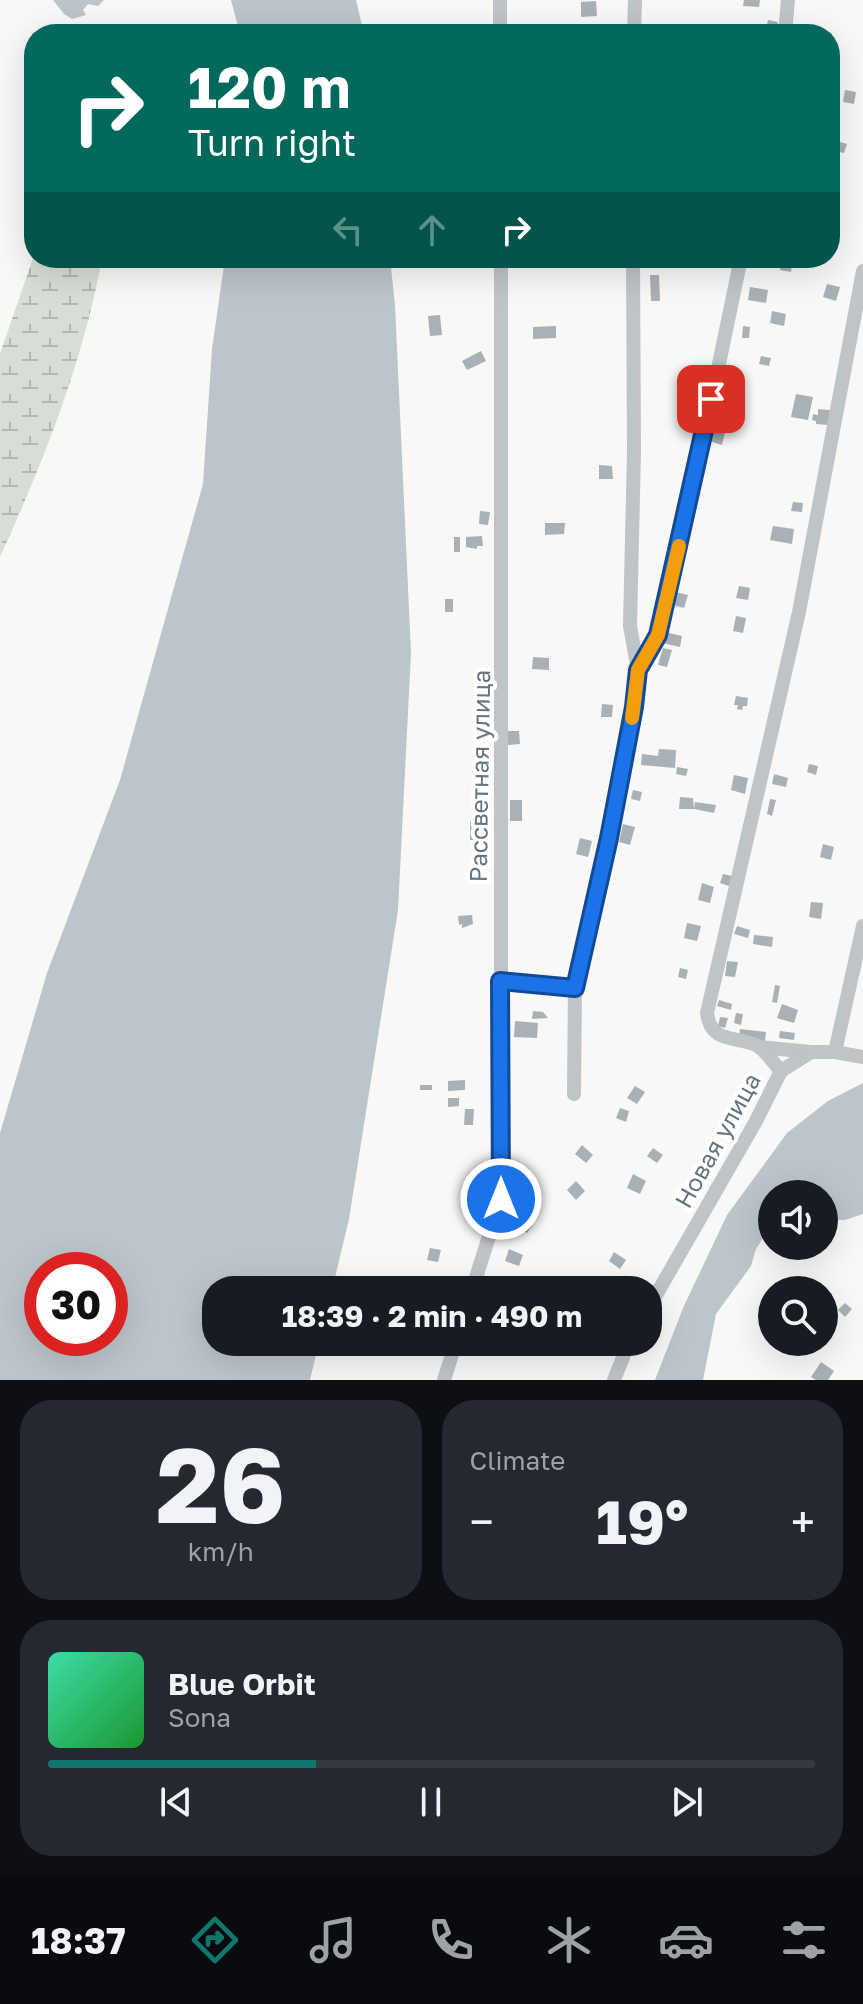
<!DOCTYPE html>
<html lang="en">
<head>
<meta charset="utf-8">
<style>
	body { margin:0; font-family:"Golos Text",sans-serif; background:#242831; color:#f1f3f6; height:100vh; display:flex; flex-direction:column; font-size:30px; white-space:nowrap }
	* { box-sizing:border-box; margin:0 }
	p { font-size:26px; color:#9ea1a6 }
	.icon { flex:none; width:44px; height:44px; fill:none; stroke:currentColor; stroke-width:2; stroke-linecap:round; stroke-linejoin:round }
	.map { position:relative; height:1380px; overflow:hidden }
	.drawer { display:flex; flex-direction:column; gap:20px; padding:20px; background:#0d0f14; flex:1 }
	.drawer>* { flex:none }
	.banner { position:absolute; left:24px; top:24px; width:816px; height:244px; border-radius:32px; box-shadow:0 8px 32px #0002; background:#00695c; color:#fff; overflow:hidden }
	.controls { position:absolute; left:758px; top:1180px; display:grid; gap:16px }
	.controls a { display:grid; place-items:center; width:80px; height:80px; border-radius:50%; background:#171b24; box-shadow:0 8px 32px #0002; font-size:40px }
	.speed { position:absolute; left:24px; top:1252px; display:flex; gap:16px; font-size:40px; font-weight:700; text-align:center }
	.speed>* { display:grid; place-content:center; width:104px; height:104px; border-radius:50%; background:#171b24; box-shadow:0 8px 32px #0002; line-height:1 }
	.speed .limit { border:12px solid #d22; background:#fff; color:#111 }
	.pin { position:absolute; display:grid; place-items:center; width:68px; height:68px; color:#fff; margin:-34px; border-radius:16px; box-shadow:0 4px 12px #0006 }
	.me { position:absolute; width:88px; margin:-44px; rotate:0deg; stroke-linejoin:round; filter:drop-shadow(0 0 6px #0008) }
	.turn { display:flex; align-items:center; gap:28px; height:168px; padding:0 32px; font-size:36px }
	.turn .icon { width:104px; height:104px; stroke-width:2.5 }
	.turn b { display:block; font-size:56px; line-height:68px }
	.lanes { display:flex; align-items:center; height:76px; padding:0 32px; background:#0003; justify-content:center; gap:40px; direction:ltr }
	.lanes .off { opacity:.35 }
	.big { font-size:60px; font-weight:700; line-height:1.1 }
	.drawer .tile { flex:1; display:flex; flex-direction:column; justify-content:center; gap:12px; min-width:0; padding:0 28px; border-radius:32px; background:#242831 }
	.drawer .dial { align-items:center; gap:0 }
	.dial b { font-size:104px; line-height:1 }
	.song { display:flex; align-items:center; gap:24px }
	.cover { width:96px; height:96px; border-radius:12px; background:linear-gradient(135deg,hsl(160 70% 55%),hsl(130 70% 35%)) }
	.played { height:8px; border-radius:4px; background:linear-gradient(90deg,#0f766e 35%,#363941 35%) }
	.keys { display:flex; justify-content:space-around; direction:ltr }
	.heat { display:flex; justify-content:space-between; align-items:center; font-size:44px; direction:ltr }
	.drawer .tiles { flex:1; display:grid; gap:20px; grid-template-columns:1fr 1fr }
	.tile:last-child { grid-column:span 2 }
	.trip { position:absolute; left:202px; top:1276px; width:460px; height:80px; border-radius:32px; background:#171b24; box-shadow:0 8px 32px #0002; font-weight:700; line-height:80px; text-align:center }
	.tab-bar { display:flex; height:128px; justify-content:space-around; align-items:center; background:#090b0e; color:#9ea1a6 }
	.tab-bar .icon { width:56px; height:56px }
	.tab-bar .active { color:#0f766e }
	.tab-bar b { font-size:36px; color:#f1f3f6 }
	.map>svg:first-child { display:block }
	.wetland { fill:url(#wetland-marsh) }
	.water { fill:#bbc5ca; fill-rule:evenodd }
	.building { fill:#a9b1b6 }
	.lines { fill:none; stroke-linecap:round; stroke-linejoin:round }
	.lane { stroke:#bfc4c7; stroke-width:7 }
	.street { stroke:#bfc4c7; stroke-width:14 }
	.route-casing { stroke:#114b97; stroke-width:20 }
	.route { stroke:#1a73e8; stroke-width:14 }
	.slow { stroke:#f59e0b; stroke-width:14 }
	.labels { text-anchor:middle; dominant-baseline:central; stroke-width:8; stroke-linejoin:round; paint-order:stroke }
	.street-label { font-size:24px; fill:#65747f; stroke:#fff }
</style>
</head>
<body>
<div class="map">
<svg width="863" height="1380" viewBox="0 0 863 1380">
	<defs>
		<pattern id="wetland-marsh" width="20" height="14" patternUnits="userSpaceOnUse" patternTransform="scale(2)"><rect width="20" height="14" fill="#d8ddd5"/><path d="M1 5h8M5 5V1M11 12h8M15 12V8" fill="none" stroke="#b3b8b2"/></pattern>
	</defs>
	<rect width="100%" height="100%" fill="#f8f8f6"/>
	<path class="wetland" d="M34 255V258H102C83 362 44 461 0 557V354Z"/>
	<g class="water">
		<polygon points="53,0 104,0 98,6 88,4 83,10 86,15 72,19 64,14"/>
		<polygon points="231,0 356,0 364,34 240,34"/>
		<polygon points="34,41 34,190 31,195 28,187 30,44"/>
		<path d="M225 258H390L395 305 411 653 398 910 349 1219 332 1290H216V1342H319L310 1380H0V1133L47 973 120 780 203 484 212 349ZM42 1270H110V1338H42Z"/>
		<polygon points="863,1083 863,1214 845,1220 824,1220 824,1194 772,1194 772,1224 756,1249 751,1266 716,1314 703,1380 655,1380 683,1308 727,1215 787,1133 828,1101"/>
	</g>
	<g class="building">
		<polygon points="744,0 760,0 759,7 743,6"/>
		<polygon points="596,1 597,16 581,17 581,2"/>
		<polygon points="768,20 778,22 776,32 766,30"/>
		<polygon points="845,90 856,92 854,104 843,102"/>
		<polygon points="830,125 840,127 838,135 830,133"/>
		<polygon points="833,140 847,144 844,153 830,150"/>
		<polygon points="782,258 793,259 791,272 780,270"/>
		<polygon points="650,275 659,275 660,301 651,301"/>
		<polygon points="827,284 840,287 836,301 823,297"/>
		<polygon points="750,287 768,290 766,303 748,300"/>
		<polygon points="772,311 786,314 784,326 770,323"/>
		<polygon points="440,315 442,335 430,336 428,316"/>
		<polygon points="556,326 556,338 533,339 533,327"/>
		<polygon points="743,326 750,327 749,338 742,338"/>
		<polygon points="481,351 486,361 467,370 462,361"/>
		<polygon points="761,356 771,358 769,366 759,364"/>
		<polygon points="724,393 740,396 737,410 722,403"/>
		<polygon points="796,394 813,397 808,420 791,417"/>
		<polygon points="818,409 830,410 828,425 816,424 816,421 812,420 813,414 818,415"/>
		<polygon points="714,421 727,424 722,445 709,441"/>
		<polygon points="599,465 612,466 613,479 599,479"/>
		<polygon points="793,502 803,503 802,512 791,511"/>
		<polygon points="480,511 490,512 488,525 479,524"/>
		<polygon points="545,523 565,523 564,534 545,535"/>
		<polygon points="773,526 794,529 792,544 770,540"/>
		<polygon points="482,536 483,546 477,546 477,549 466,547 466,537"/>
		<rect x="454" y="537" width="6" height="15"/>
		<polygon points="739,586 750,588 748,600 736,598"/>
		<polygon points="676,592 688,595 684,608 672,605"/>
		<rect x="445" y="599" width="8" height="13"/>
		<polygon points="736,616 746,618 743,633 733,631"/>
		<polygon points="665,632 682,636 680,647 662,643"/>
		<polygon points="663,648 672,650 667,667 658,665"/>
		<polygon points="533,657 549,658 549,670 532,669"/>
		<polygon points="736,696 748,698 747,706 743,706 742,710 737,709 738,705 734,705"/>
		<polygon points="602,704 613,705 612,717 601,717"/>
		<polygon points="506,731 519,731 520,744 508,745"/>
		<polygon points="659,749 676,750 675,768 641,765 642,754 658,756"/>
		<polygon points="474,763 486,764 484,776 472,775"/>
		<polygon points="809,764 818,766 816,775 807,772"/>
		<polygon points="677,767 688,769 686,776 676,774"/>
		<polygon points="774,774 788,778 786,787 772,784"/>
		<polygon points="734,775 748,778 745,794 731,790"/>
		<polygon points="633,790 642,792 640,801 631,799"/>
		<polygon points="680,797 693,798 694,809 679,809"/>
		<polygon points="770,799 776,800 772,816 767,814"/>
		<rect x="510" y="800" width="12" height="21"/>
		<polygon points="695,802 716,805 714,813 694,809"/>
		<rect x="470" y="821" width="12" height="19"/>
		<polygon points="623,824 635,827 630,845 619,842"/>
		<polygon points="580,838 592,841 588,857 576,854"/>
		<polygon points="823,844 834,847 831,860 820,857"/>
		<polygon points="723,874 732,876 729,886 720,883"/>
		<polygon points="702,883 714,887 710,903 698,900"/>
		<polygon points="811,902 823,903 821,919 809,917"/>
		<polygon points="472,915 473,924 462,928 462,924 459,925 458,916"/>
		<polygon points="687,923 701,926 697,941 684,938"/>
		<polygon points="737,926 750,930 748,938 734,934"/>
		<polygon points="754,935 773,937 772,947 753,944"/>
		<polygon points="727,961 738,962 735,977 725,976"/>
		<polygon points="680,968 688,970 686,979 678,977"/>
		<polygon points="775,985 780,986 777,1003 772,1002"/>
		<polygon points="719,1000 732,1004 731,1010 717,1006"/>
		<polygon points="782,1004 798,1010 794,1023 777,1018"/>
		<polygon points="533,1011 543,1012 548,1018 532,1019"/>
		<polygon points="736,1013 743,1014 741,1025 734,1023"/>
		<polygon points="720,1017 728,1018 725,1028 718,1026"/>
		<polygon points="515,1021 538,1023 537,1038 514,1037"/>
		<polygon points="740,1029 766,1032 765,1041 739,1038"/>
		<polygon points="780,1031 795,1033 794,1040 779,1038"/>
		<polygon points="465,1080 465,1090 448,1091 448,1081"/>
		<rect x="420" y="1085" width="12" height="5"/>
		<polygon points="635,1086 645,1092 637,1104 627,1098"/>
		<polygon points="448,1098 459,1098 459,1106 448,1107"/>
		<polygon points="620,1108 629,1111 626,1122 616,1118"/>
		<polygon points="465,1109 474,1109 473,1125 464,1125"/>
		<polygon points="582,1145 593,1155 586,1163 575,1154"/>
		<polygon points="653,1148 663,1155 657,1163 647,1156"/>
		<polygon points="633,1174 646,1181 640,1194 627,1188"/>
		<polygon points="576,1181 585,1191 576,1200 567,1190"/>
		<polygon points="520,1197 530,1204 524,1214 513,1208"/>
		<polygon points="521,1219 532,1226 527,1233 516,1227"/>
		<polygon points="430,1248 441,1250 438,1262 427,1260"/>
		<polygon points="509,1249 523,1255 519,1266 505,1261"/>
		<polygon points="614,1252 626,1260 620,1269 609,1261"/>
		<polygon points="509,1278 529,1286 527,1290 504,1290"/>
		<polygon points="845,1303 852,1309 845,1317 838,1310"/>
		<polygon points="821,1362 834,1371 828,1380 816,1380 811,1377"/>
	</g>
	<g class="lines">
		<polyline class="lane" points="502,981 575,988"/>
		<g class="street">
			<polyline points="500,0 500,34"/>
			<polyline points="634,34 635,0"/>
			<polyline points="785,34 788,0"/>
			<polyline points="638,670 658,635 694,484 741,258"/>
			<polyline points="759,1047 811,1052"/>
			<polyline points="835,1052 863,926"/>
			<path d="M781 1071C774 1064 766 1051 758 1046 737 1035 711 1045 707 1013L799 612 863 271"/>
			<polyline points="574,1094 575,988 609,838 634,707 638,670 630,626 634,451 633,258"/>
			<polyline points="472,1290 501,1199 501,258"/>
			<polyline points="648,1309 756,1121 781,1071 811,1052 835,1052 863,1057"/>
			<polyline points="444,1380 456,1342"/>
			<polyline points="614,1380 629,1342"/>
		</g>
	</g>
	<g class="lines">
		<defs>
			<polyline id="route" points="501,1199 500,981 575,988 609,838 634,707 638,670 658,635 711,399"/>
		</defs>
		<use href="#route" class="route-casing"/>
		<use href="#route" class="route"/>
		<polyline class="slow" points="632,718 638,670 658,635 679,546"/>
	</g>
	<g class="labels">
		<g class="street-label">
			<text transform="translate(479 776) rotate(-89)">Рассветная улица</text>
			<text transform="translate(717 1140) rotate(-61)">Новая улица</text>
		</g>
	</g>
</svg>
<div class="controls">
<a><svg class="icon" aria-label="sound" viewBox="0 0 24 24"><path d="M4 9h4l5-4v14l-5-4H4zM17 9q2 3 0 6"/></svg></a>
<a><svg class="icon" aria-label="search" viewBox="0 0 24 24"><circle cx="10" cy="10" r="6"/><path d="M15 15l6 6"/></svg></a>
</div>
<div class="speed"><div class="limit">30</div></div>
<div class="pin" style="left:711px;top:399px;background:#d93025"><svg class="icon" aria-label="arrive" viewBox="0 0 24 24"><path d="M6 21V4h12l-3 4 3 4H6"/></svg></div>
<svg class="me" style="left:501px;top:1199px" viewBox="-20 -20 40 40"><circle r="17" fill="#1a73e8" stroke="#fff" stroke-width="3"/><path d="M0-11L8 9 0 5-8 9z" fill="#fff"/></svg>
<div class="trip">18:39 · 2 min · 490 m</div>
<div class="banner">
<div class="turn"><svg class="icon" aria-label="right" viewBox="0 0 24 24"><path d="M7 20v-9h11M14 6l5 5-5 5"/></svg><div><b>120 m</b>Turn right</div></div>
<div class="lanes"><svg class="icon off" aria-label="left" viewBox="0 0 24 24"><path d="M17 20v-9H6M10 6l-5 5 5 5"/></svg><svg class="icon off" aria-label="ahead" viewBox="0 0 24 24"><path d="M12 20V5M6 11l6-6 6 6"/></svg><svg class="icon" aria-label="right" viewBox="0 0 24 24"><path d="M7 20v-9h11M14 6l5 5-5 5"/></svg></div>
</div>
</div>
<section class="drawer">
<div class="tiles">
<div class="tile dial"><b>26</b><p>km/h</p></div>
<div class="tile"><p>Climate</p>
<div class="heat"><a>−</a><b class="big">19°</b><a>+</a></div>
</div>
<div class="tile">
<div class="song"><i class="cover"></i><div><b>Blue Orbit</b><p>Sona</p></div></div>
<div class="played"></div>
<div class="keys"><svg class="icon" aria-label="previous" viewBox="0 0 24 24"><path d="M18 5L8 12l10 7zM5 5v14"/></svg><svg class="icon" aria-label="pause" viewBox="0 0 24 24"><path d="M8 5v14M16 5v14"/></svg><svg class="icon" aria-label="next" viewBox="0 0 24 24"><path d="M6 5l10 7-10 7zM19 5v14"/></svg></div>
</div>
</div>
</section>
<nav class="tab-bar">
<b>18:37</b>
<svg class="icon active" aria-label="directions" viewBox="0 0 24 24"><path d="M12 3l9 9-9 9-9-9zM9 14v-3h6M13 9l2 2-2 2"/></svg>
<svg class="icon" aria-label="music" viewBox="0 0 24 24"><path d="M9 18V5l10-2v13"/><circle cx="6" cy="18" r="3"/><circle cx="16" cy="16" r="3"/></svg>
<svg class="icon" aria-label="phone" viewBox="0 0 24 24"><path d="M5 4h4l2 5-3 2q2 4 5 5l2-3 5 2v4C11 20 4 13 5 4z"/></svg>
<svg class="icon" aria-label="climate" viewBox="0 0 24 24"><path d="M12 3v18M4 7l16 10M4 17L20 7"/></svg>
<svg class="icon" aria-label="car" viewBox="0 0 24 24"><path d="M5 17H2v-5l4-1 3-4h7l3 4 3 1v5h-3M9 17h6M6 11h13"/><circle cx="7" cy="17" r="2"/><circle cx="17" cy="17" r="2"/></svg>
<svg class="icon" aria-label="filters" viewBox="0 0 24 24"><path d="M4 7h16M4 17h16"/><circle cx="9" cy="7" r="2"/><circle cx="15" cy="17" r="2"/></svg>
</nav>
</body>
</html>
